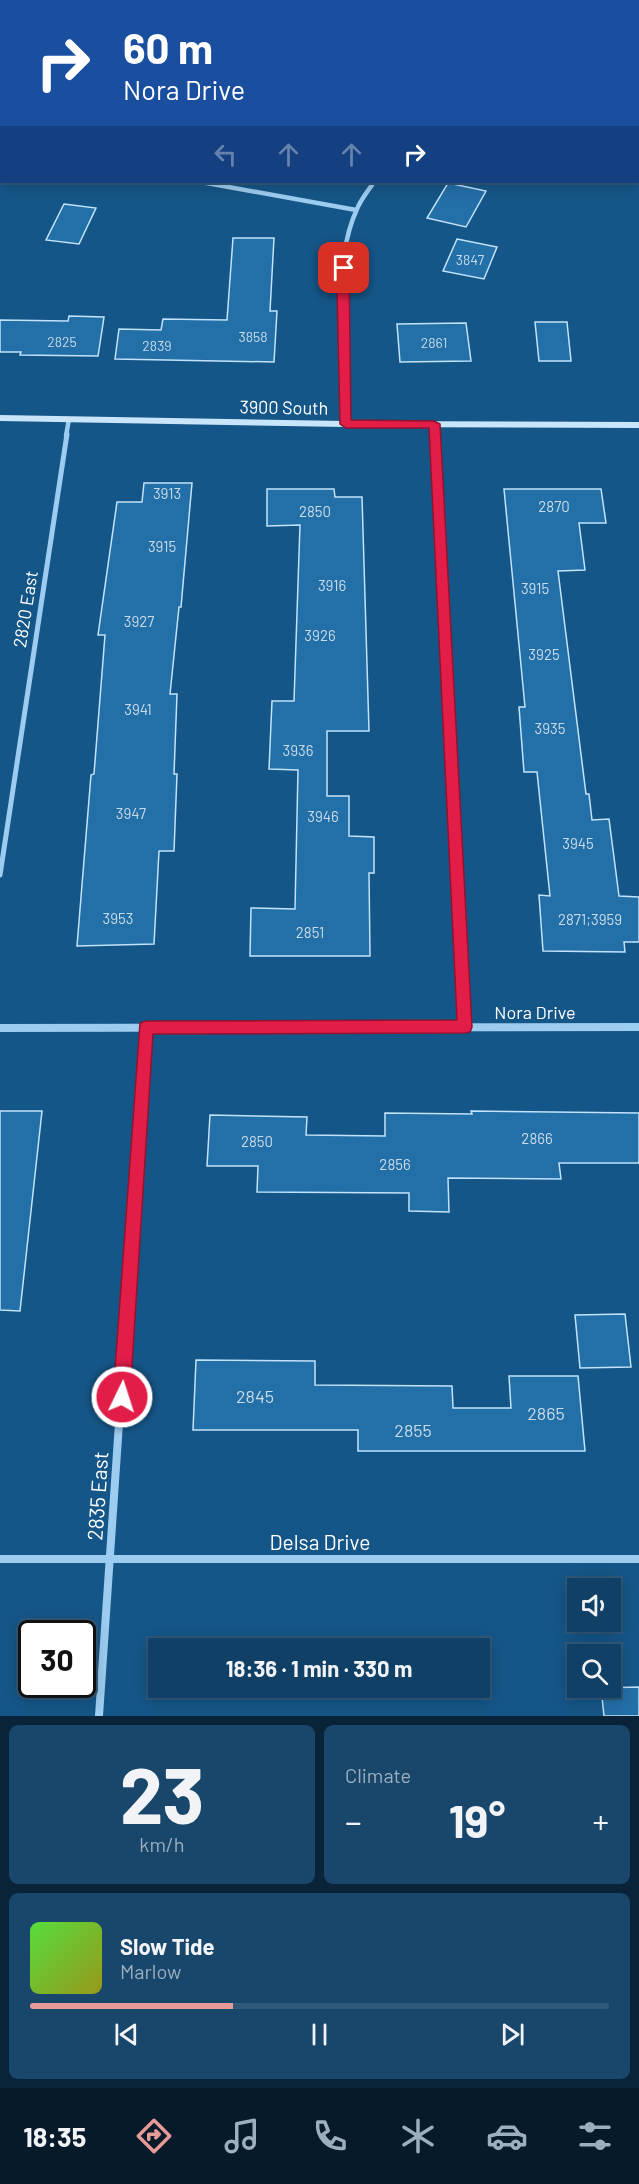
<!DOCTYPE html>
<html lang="en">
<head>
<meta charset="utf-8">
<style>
	body { margin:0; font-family:Barlow,sans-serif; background:#19476c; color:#f1f3f6; height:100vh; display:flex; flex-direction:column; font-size:22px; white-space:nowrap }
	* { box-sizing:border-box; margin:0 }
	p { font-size:20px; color:#9cafbf }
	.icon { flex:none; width:33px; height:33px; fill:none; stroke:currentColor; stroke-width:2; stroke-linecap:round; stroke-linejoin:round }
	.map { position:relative; height:1716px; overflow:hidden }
	.side { display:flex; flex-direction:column; gap:9px; padding:9px; background:#092338; flex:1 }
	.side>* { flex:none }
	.hud { position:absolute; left:0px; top:0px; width:639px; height:183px; box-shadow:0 3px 15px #0003,0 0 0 2px #30597a; background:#1a4fa0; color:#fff; overflow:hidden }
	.buttons { position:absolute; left:567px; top:1578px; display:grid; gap:12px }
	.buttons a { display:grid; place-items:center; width:54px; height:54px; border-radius:0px; background:#104066; box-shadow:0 3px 15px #0003,0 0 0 2px #30597a; font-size:30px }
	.speed { position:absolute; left:18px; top:1620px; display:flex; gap:12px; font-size:30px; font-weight:700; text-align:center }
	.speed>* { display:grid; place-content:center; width:78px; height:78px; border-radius:50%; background:#104066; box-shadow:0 3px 15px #0003,0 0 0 2px #30597a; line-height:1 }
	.speed .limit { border:3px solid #111; border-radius:9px; background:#fff; color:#111 }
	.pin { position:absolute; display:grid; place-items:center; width:51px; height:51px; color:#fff; margin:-26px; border-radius:12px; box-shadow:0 3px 9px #0006 }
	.me { position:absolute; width:66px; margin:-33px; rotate:4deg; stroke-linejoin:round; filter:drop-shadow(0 0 4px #0008) }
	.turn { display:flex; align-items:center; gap:21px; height:126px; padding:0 24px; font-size:27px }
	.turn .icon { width:78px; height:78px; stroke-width:2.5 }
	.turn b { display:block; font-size:42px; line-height:51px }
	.lanes { display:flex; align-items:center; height:57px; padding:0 24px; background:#0003; justify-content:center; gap:30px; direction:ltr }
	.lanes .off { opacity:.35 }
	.big { font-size:45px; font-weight:700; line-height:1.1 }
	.side .tile { flex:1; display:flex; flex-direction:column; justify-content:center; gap:9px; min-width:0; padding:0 21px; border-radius:9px; background:#19476c }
	.side .dial { align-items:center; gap:0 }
	.dial b { font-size:78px; line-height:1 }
	.song { display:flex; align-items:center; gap:18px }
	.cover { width:72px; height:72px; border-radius:9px; background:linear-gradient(135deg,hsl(110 70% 55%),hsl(60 70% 35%)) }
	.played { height:6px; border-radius:3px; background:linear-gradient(90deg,#e69b98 35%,#30597a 35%) }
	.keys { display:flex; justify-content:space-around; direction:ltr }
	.heat { display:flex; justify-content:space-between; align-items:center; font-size:33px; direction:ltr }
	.side .tiles { flex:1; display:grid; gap:9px; grid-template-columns:1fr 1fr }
	.tile:last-child { grid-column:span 2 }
	.trip { position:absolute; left:148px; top:1638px; width:342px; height:60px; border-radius:0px; background:#104066; box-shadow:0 3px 15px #0003,0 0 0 2px #30597a; font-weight:700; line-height:60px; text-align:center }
	.dock { display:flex; height:96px; justify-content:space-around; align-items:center; background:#061a29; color:#9cafbf }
	.dock .icon { width:42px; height:42px }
	.dock .current { color:#e69b98 }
	.dock b { font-size:27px; color:#f1f3f6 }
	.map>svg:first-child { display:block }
	.building { fill:#236fa7; stroke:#c2e3fb; stroke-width:1.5 }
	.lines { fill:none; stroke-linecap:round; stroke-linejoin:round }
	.street-far2 { stroke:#9cccef; stroke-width:4.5 }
	.street-far1 { stroke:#9cccef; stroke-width:5 }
	.street { stroke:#9cccef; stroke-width:8 }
	.secondary { fill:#c9e5fa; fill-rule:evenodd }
	.route { fill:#e11d48; stroke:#92132f; stroke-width:1.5 }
	.labels { text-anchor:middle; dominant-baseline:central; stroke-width:6; stroke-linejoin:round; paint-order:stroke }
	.far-number-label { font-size:14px; fill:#c8dbe9 }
	.number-label { font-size:15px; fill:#c8dbe9 }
	.street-label { font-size:18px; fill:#fff; stroke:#155688 }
	.near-number-label { font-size:18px; fill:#c8dbe9 }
	.near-street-label { font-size:21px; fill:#fff; stroke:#155688 }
</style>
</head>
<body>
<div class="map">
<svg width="639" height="1716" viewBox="0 0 639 1716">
	<rect width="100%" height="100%" fill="#155688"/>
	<g class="building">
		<polygon points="448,183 486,191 466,227 427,218"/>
		<polygon points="64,204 96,208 79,244 46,240"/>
		<polygon points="233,238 274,238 270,311 277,311 274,362 115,359 119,329 161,330 163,319 227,320"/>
		<polygon points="457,239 497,247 484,279 443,271"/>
		<polygon points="69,316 104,317 98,356 20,355 21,352 0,352 0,320 68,321"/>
		<polygon points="535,322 567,322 571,361 539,361"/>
		<polygon points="466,323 471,361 400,362 397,324"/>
		<polygon points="144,483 192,483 181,607 179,607 170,694 177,694 174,774 177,774 174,851 159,851 154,944 77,946 91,775 94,774 105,635 98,635 117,502 142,502"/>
		<polygon points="267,489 334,489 335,497 362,497 369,731 327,731 327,796 349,796 349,836 374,837 374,873 369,873 370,956 250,956 251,908 295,909 298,770 269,769 272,701 294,701 300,525 267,526"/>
		<polygon points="504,489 601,489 606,523 579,523 585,570 558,571 586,794 589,794 592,820 609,819 619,896 639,897 639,942 624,942 625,952 543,951 539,895 550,896 537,772 524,772 519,707 525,707"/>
		<polygon points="0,1111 42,1111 20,1311 0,1310"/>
		<polygon points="471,1111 639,1113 639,1163 559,1163 561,1179 448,1178 449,1212 409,1211 409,1193 257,1192 258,1166 207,1166 210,1115 307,1117 306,1135 385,1136 385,1113 472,1114"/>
		<polygon points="625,1314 631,1367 580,1368 575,1315"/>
		<polygon points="196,1360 315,1361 315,1385 452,1386 453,1408 511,1408 509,1376 578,1376 585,1451 358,1451 358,1430 193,1430"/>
		<polygon points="639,1687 639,1716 604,1716 601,1688"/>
	</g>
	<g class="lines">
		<g class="street-far2">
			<polyline points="201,182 356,210"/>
			<path d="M346 424C343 361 330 267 357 209 361 199 368 191 374 182"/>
			<polyline points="434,425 435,436"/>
			<polyline points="66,436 69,419"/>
		</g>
		<g class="street-far1">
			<polyline points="434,434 463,996"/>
			<polyline points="0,875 67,434"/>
		</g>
		<g class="street">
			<polyline points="463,994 465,1027"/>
			<polyline points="0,1028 639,1027"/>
			<polyline points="0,1559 639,1559"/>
			<polyline points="99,1716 146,1028"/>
		</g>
		<polygon class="secondary" points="0,415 346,421 639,422 639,428 346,427 0,421"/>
	</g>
	<polygon class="route" points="344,264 349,268 351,420 434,421 440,424 472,1027 470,1032 465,1033 153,1034 130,1397 127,1403 122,1406 116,1403 113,1397 140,1023 146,1021 457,1020 429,428 346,428 340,424 337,289 339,268"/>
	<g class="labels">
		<g class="far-number-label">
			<text x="470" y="259">3847</text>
			<text x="253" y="336">3858</text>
			<text x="62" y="341">2825</text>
			<text x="434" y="342">2861</text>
			<text x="157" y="345">2839</text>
		</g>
		<g class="number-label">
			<text x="167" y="493">3913</text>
			<text x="554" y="506">2870</text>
			<text x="315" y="511">2850</text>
			<text x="162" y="546">3915</text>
			<text x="332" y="585">3916</text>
			<text x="535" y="588">3915</text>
			<text x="139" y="621">3927</text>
			<text x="320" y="635">3926</text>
			<text x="544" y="654">3925</text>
			<text x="138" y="709">3941</text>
			<text x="550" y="728">3935</text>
			<text x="298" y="750">3936</text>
			<text x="131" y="813">3947</text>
			<text x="323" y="816">3946</text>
			<text x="578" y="843">3945</text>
			<text x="118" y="918">3953</text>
			<text x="590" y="919">2871;3959</text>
			<text x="310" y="932">2851</text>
			<text x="537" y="1138">2866</text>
			<text x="257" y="1141">2850</text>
			<text x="395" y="1164">2856</text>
		</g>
		<g class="street-label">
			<text transform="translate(284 407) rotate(1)">3900 South</text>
			<text transform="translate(25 609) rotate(-81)">2820 East</text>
			<text x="535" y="1012">Nora Drive</text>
		</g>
		<g class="near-number-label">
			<text x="255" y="1396">2845</text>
			<text x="546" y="1413">2865</text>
			<text x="413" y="1430">2855</text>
		</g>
		<g class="near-street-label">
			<text transform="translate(97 1496) rotate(-86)">2835 East</text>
			<text x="320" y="1541">Delsa Drive</text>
		</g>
	</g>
</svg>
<div class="buttons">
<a><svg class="icon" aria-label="sound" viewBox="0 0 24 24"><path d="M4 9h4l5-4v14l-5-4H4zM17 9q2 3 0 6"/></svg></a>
<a><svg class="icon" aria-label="search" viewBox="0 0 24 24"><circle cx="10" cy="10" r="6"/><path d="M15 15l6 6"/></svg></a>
</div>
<div class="speed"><div class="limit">30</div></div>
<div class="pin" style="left:344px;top:268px;background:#d93025"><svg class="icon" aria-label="arrive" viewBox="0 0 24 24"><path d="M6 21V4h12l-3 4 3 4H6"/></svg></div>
<svg class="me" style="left:122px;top:1397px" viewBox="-20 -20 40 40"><circle r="17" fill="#e11d48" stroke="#fff" stroke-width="3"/><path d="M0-11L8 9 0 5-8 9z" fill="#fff"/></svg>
<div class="trip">18:36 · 1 min · 330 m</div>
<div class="hud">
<div class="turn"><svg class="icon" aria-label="right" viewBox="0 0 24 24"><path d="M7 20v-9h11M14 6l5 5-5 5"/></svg><div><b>60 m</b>Nora Drive</div></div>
<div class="lanes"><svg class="icon off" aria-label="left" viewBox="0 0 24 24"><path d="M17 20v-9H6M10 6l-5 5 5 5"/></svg><svg class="icon off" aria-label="ahead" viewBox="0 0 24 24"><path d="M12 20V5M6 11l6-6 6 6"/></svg><svg class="icon off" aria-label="ahead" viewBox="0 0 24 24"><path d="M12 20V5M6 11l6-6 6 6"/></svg><svg class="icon" aria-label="right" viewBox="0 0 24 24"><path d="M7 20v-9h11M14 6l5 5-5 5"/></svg></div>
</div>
</div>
<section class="side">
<div class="tiles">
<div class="tile dial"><b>23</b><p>km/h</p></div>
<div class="tile"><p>Climate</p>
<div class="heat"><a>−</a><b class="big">19°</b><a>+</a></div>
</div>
<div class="tile">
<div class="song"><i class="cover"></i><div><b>Slow Tide</b><p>Marlow</p></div></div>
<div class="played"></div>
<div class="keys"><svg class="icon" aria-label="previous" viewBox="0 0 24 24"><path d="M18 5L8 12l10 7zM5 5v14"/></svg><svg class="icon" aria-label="pause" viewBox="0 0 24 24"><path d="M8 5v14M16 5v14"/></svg><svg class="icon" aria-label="next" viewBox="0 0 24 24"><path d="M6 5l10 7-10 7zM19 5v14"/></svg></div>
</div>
</div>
</section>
<nav class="dock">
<b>18:35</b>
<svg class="icon current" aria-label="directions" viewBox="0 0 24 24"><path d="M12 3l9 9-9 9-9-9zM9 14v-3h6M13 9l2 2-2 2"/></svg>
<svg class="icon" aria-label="music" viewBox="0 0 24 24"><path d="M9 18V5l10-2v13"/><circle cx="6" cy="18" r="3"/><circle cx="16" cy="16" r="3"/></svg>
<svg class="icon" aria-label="phone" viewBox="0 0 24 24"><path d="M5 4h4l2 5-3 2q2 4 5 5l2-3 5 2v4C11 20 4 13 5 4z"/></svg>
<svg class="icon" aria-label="climate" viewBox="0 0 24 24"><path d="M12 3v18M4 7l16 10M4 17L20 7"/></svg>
<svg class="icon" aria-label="car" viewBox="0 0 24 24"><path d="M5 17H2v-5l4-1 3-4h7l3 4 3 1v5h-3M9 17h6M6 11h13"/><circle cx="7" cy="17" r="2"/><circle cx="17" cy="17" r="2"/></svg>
<svg class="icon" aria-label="filters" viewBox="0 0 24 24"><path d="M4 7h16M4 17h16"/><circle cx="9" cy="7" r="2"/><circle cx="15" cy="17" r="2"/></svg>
</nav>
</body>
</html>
